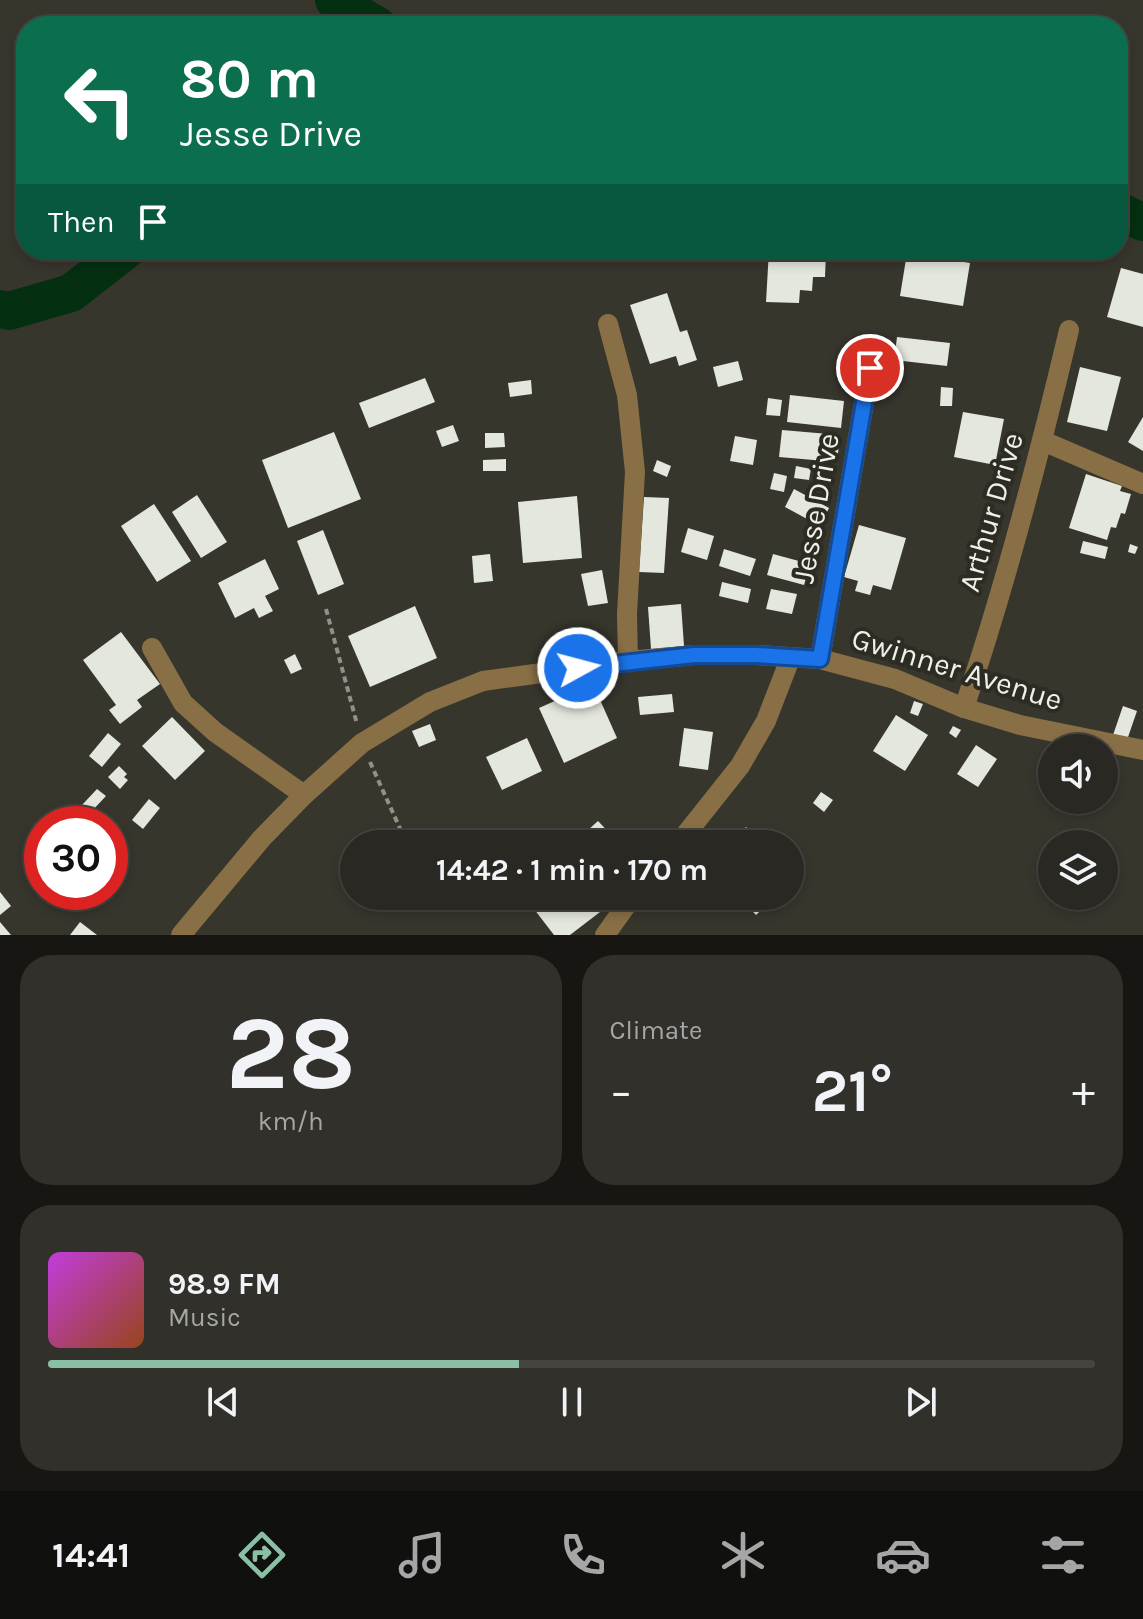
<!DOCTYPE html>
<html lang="en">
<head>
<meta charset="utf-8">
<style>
	body { margin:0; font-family:Karla,sans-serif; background:#31302a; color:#f1f3f6; height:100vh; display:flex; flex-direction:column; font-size:30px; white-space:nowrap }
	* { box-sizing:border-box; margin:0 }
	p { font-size:26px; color:#a5a6a5 }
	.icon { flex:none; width:44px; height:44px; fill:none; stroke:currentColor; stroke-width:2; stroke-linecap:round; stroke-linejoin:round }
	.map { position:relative; height:935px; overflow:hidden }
	.side { display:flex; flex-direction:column; gap:20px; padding:20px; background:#171613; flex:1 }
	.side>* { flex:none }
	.banner { position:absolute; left:16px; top:16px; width:1112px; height:244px; border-radius:32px; box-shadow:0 4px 12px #0003,0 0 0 2px #454440; background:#0b6e4f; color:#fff; overflow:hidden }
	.buttons { position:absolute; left:1038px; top:734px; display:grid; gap:16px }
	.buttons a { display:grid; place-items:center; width:80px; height:80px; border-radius:50%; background:#292822; box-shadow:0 4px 12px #0003,0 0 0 2px #454440; font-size:40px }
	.speed { position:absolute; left:24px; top:806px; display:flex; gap:16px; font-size:40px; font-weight:700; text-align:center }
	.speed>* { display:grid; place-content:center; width:104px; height:104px; border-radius:50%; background:#292822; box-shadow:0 4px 12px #0003,0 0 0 2px #454440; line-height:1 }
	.speed .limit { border:12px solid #d22; background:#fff; color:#111 }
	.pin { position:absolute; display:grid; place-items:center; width:68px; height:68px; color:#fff; margin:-34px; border:4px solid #fff; border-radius:50%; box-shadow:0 2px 8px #0007 }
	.me { position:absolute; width:88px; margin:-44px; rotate:83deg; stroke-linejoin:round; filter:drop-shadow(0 0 6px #0008) }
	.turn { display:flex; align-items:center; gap:28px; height:168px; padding:0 32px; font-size:36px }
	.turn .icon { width:104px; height:104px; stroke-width:2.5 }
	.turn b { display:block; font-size:56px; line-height:68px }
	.then { display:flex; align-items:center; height:76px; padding:0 32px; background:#0003; gap:16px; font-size:30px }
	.big { font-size:60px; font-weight:700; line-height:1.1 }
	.side .tile { flex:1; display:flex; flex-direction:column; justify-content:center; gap:12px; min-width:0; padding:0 28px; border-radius:32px; background:#31302a }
	.side .dial { align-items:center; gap:0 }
	.dial b { font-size:104px; line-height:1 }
	.song { display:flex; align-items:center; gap:24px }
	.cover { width:96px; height:96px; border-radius:12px; background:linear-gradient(135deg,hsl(290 70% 55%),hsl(20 70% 35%)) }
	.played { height:8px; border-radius:4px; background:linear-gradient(90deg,#8abfa5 45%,#454440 45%) }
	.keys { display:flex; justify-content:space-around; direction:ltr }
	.heat { display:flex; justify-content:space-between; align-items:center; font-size:44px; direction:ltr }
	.side .tiles { flex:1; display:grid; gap:20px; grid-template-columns:1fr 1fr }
	.tile:last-child { grid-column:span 2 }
	.trip { position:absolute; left:340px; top:830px; width:464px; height:80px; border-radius:40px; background:#292822; box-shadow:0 4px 12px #0003,0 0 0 2px #454440; font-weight:700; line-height:80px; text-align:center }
	.dock { display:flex; height:128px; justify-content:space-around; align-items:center; background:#10100e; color:#a5a6a5 }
	.dock .icon { width:56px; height:56px }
	.dock .active { color:#8abfa5 }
	.dock b { font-size:36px; color:#f1f3f6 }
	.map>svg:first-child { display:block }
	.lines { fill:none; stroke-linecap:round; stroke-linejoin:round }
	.river { stroke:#052f11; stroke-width:38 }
	.building { fill:#e3e7dd }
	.path { stroke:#919089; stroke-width:4; stroke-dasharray:6 4; stroke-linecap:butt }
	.minor { stroke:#896f46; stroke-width:20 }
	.route-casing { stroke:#114b97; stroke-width:20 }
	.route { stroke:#1a73e8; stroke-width:14 }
	.labels { text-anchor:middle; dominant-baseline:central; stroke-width:8; stroke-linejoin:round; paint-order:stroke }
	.street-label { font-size:30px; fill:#f0efea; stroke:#2d2c23 }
</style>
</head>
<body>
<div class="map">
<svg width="1143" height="935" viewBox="0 0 1143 935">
	<rect width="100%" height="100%" fill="#37362d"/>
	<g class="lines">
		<g class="river">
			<polyline points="334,0 378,26"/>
			<polyline points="1118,211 1143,222"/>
			<polyline points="0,309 9,311 71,293 126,250"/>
		</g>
	</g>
	<g class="building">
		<polygon points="769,250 826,252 825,277 813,277 812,291 800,290 799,303 766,302"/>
		<polygon points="907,253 970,263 963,306 900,296"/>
		<polygon points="1121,268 1143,274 1143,327 1107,317"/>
		<polygon points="667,293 680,332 687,330 697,360 679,366 676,356 650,364 630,305"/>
		<polygon points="897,337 950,343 947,366 894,360"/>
		<polygon points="738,361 743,380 718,387 713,367"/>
		<polygon points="1080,367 1121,377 1107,431 1067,422"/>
		<polygon points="425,378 435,402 369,428 359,403"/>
		<polygon points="531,380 532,394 510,397 508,383"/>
		<polygon points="941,387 953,388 952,406 940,406"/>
		<polygon points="790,395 844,401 841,428 787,422"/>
		<polygon points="768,398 782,400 780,416 766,415"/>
		<polygon points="963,412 1004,419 995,465 954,457"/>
		<polygon points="1143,417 1143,451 1128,442"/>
		<polygon points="453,425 459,441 442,447 436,431"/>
		<polygon points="782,430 840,435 837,462 779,457"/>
		<polygon points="334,432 361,499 288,528 262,460"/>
		<polygon points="485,433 504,433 505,447 485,448"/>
		<polygon points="735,436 757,440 753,465 730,461"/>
		<polygon points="506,459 506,471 483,471 483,460"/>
		<polygon points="657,460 671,466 667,477 653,471"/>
		<polygon points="796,466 811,469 809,480 794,478"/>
		<polygon points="774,473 787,476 784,492 770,489"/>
		<polygon points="1086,474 1122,486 1120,491 1131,494 1125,514 1121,513 1116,528 1111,527 1107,540 1069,528"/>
		<polygon points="794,489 829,508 820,526 785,507"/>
		<polygon points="197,495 227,542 201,558 172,512"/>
		<polygon points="577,496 582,558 523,563 518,502"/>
		<polygon points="644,497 669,498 664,573 639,572"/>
		<polygon points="154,504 191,561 157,582 121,526"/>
		<polygon points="859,525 906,538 891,590 873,585 870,595 855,591 858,581 844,577"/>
		<polygon points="688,528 714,536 707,560 681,552"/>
		<polygon points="323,530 344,584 318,595 297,541"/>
		<polygon points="1083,541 1108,547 1105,559 1080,553"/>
		<polygon points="1130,544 1138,547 1135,554 1128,552"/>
		<polygon points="724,549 756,559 750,576 719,566"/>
		<polygon points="490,554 493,581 474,583 472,556"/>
		<polygon points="773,554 810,564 804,585 767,575"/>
		<polygon points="265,559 279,589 265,596 273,611 259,618 254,608 235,618 218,583"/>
		<polygon points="602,570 608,603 588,606 581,574"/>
		<polygon points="722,582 751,589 748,603 719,596"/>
		<polygon points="771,589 797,594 792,614 766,609"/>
		<polygon points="681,604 684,646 651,649 648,607"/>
		<polygon points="415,606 437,658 370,687 348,636"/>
		<polygon points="121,632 160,684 137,700 142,707 120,724 109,710 116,705 83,660"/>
		<polygon points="295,654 302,669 291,674 284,660"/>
		<polygon points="593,684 617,738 564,763 539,708"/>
		<polygon points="672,694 674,712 640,715 638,697"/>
		<polygon points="914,701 923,704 918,716 910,713"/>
		<polygon points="1123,706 1137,711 1127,740 1113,735"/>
		<polygon points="896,715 928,735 905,771 873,751"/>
		<polygon points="172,717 205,751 175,780 142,746"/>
		<polygon points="430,724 436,740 419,747 412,731"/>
		<polygon points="953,726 961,730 956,738 949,733"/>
		<polygon points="684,728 713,732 708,770 679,766"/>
		<polygon points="108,733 121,744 102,767 89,756"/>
		<polygon points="527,738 542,771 502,790 486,757"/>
		<polygon points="976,745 997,759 978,787 957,774"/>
		<polygon points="119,766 127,774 124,777 128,780 120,789 108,777"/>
		<polygon points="97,789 106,796 91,812 82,805"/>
		<polygon points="821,792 833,800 824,812 813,803"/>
		<polygon points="149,799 160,808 143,829 132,820"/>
		<polygon points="598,821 620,844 585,844 579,838"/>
		<polygon points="746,827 762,844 729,844"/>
		<polygon points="461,831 469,840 465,844 441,844 438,840 446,832 451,837"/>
		<polygon points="0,892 11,906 0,915"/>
		<polygon points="364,896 382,896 371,905"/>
		<polygon points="524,896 588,896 600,912 570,935 554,935"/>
		<polygon points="738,896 776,896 756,915"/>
		<polygon points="0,922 11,935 0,935"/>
		<polygon points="80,922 97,935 70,935"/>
	</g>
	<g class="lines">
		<g class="path">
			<polyline points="326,609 357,724"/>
			<polyline points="370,762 407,844"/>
		</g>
		<g class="minor">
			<polyline points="608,324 627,395 635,472 627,614 628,661"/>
			<polyline points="1043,441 1143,484"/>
			<polyline points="152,648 183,703 215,732 304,795"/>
			<polyline points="820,659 870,368"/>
			<path d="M964 708C1006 584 1039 457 1069 330"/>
			<polyline points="678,844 740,766 766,721 790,659"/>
			<polyline points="181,935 262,838 304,795 362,743 430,702 483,681 628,661 694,655 756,655 820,659 895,679 964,708 1020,725 1143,750"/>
			<polyline points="605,935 633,896"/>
		</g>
	</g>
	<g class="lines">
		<defs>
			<polyline id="route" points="578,668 694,655 756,655 820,659 870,368"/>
		</defs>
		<use href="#route" class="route-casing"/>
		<use href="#route" class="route"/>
	</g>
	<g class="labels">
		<g class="street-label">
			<text transform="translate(816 508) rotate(-80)">Jesse Drive</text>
			<text transform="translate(991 512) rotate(-74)">Arthur Drive</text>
			<text transform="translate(957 669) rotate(17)">Gwinner Avenue</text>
		</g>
	</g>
</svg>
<div class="buttons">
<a><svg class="icon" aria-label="sound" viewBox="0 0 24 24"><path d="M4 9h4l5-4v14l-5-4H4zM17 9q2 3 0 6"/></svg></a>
<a><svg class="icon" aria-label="layers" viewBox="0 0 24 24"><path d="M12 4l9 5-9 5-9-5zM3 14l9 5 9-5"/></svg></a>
</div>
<div class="speed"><div class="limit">30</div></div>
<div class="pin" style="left:870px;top:368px;background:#d93025"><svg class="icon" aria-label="arrive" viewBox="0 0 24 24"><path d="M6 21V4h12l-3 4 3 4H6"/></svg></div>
<svg class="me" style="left:578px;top:668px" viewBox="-20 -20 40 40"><circle r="17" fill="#1a73e8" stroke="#fff" stroke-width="3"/><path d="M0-11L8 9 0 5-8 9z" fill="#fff"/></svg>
<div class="trip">14:42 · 1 min · 170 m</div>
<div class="banner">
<div class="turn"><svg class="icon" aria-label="left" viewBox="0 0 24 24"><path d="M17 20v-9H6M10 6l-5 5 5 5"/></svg><div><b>80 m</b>Jesse Drive</div></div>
<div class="then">Then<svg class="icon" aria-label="arrive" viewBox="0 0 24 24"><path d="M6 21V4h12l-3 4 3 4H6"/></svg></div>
</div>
</div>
<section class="side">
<div class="tiles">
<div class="tile dial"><b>28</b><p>km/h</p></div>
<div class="tile"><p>Climate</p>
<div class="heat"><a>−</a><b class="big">21°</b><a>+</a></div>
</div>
<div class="tile">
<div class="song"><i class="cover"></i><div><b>98.9 FM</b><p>Music</p></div></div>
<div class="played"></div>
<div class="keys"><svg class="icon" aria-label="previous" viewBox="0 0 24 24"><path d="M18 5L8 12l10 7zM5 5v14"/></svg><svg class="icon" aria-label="pause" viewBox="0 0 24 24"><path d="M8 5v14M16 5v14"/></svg><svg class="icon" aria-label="next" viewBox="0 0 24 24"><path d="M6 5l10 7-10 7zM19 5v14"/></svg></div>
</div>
</div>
</section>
<nav class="dock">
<b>14:41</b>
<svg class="icon active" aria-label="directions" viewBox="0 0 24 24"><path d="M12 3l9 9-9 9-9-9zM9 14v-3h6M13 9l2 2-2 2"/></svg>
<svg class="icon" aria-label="music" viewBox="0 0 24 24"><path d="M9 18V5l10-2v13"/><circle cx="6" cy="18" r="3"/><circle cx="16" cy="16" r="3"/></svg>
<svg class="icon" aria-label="phone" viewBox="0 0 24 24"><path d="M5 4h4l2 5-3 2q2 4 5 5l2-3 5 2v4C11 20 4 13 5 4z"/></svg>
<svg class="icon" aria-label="climate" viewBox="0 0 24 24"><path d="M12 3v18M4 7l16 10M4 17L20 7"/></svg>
<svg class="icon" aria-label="car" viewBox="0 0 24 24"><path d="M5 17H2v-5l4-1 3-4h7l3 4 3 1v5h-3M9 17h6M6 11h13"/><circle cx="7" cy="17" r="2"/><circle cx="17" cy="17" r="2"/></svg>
<svg class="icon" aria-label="filters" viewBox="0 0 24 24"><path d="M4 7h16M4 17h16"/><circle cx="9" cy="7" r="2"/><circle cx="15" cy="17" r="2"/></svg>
</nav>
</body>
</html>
